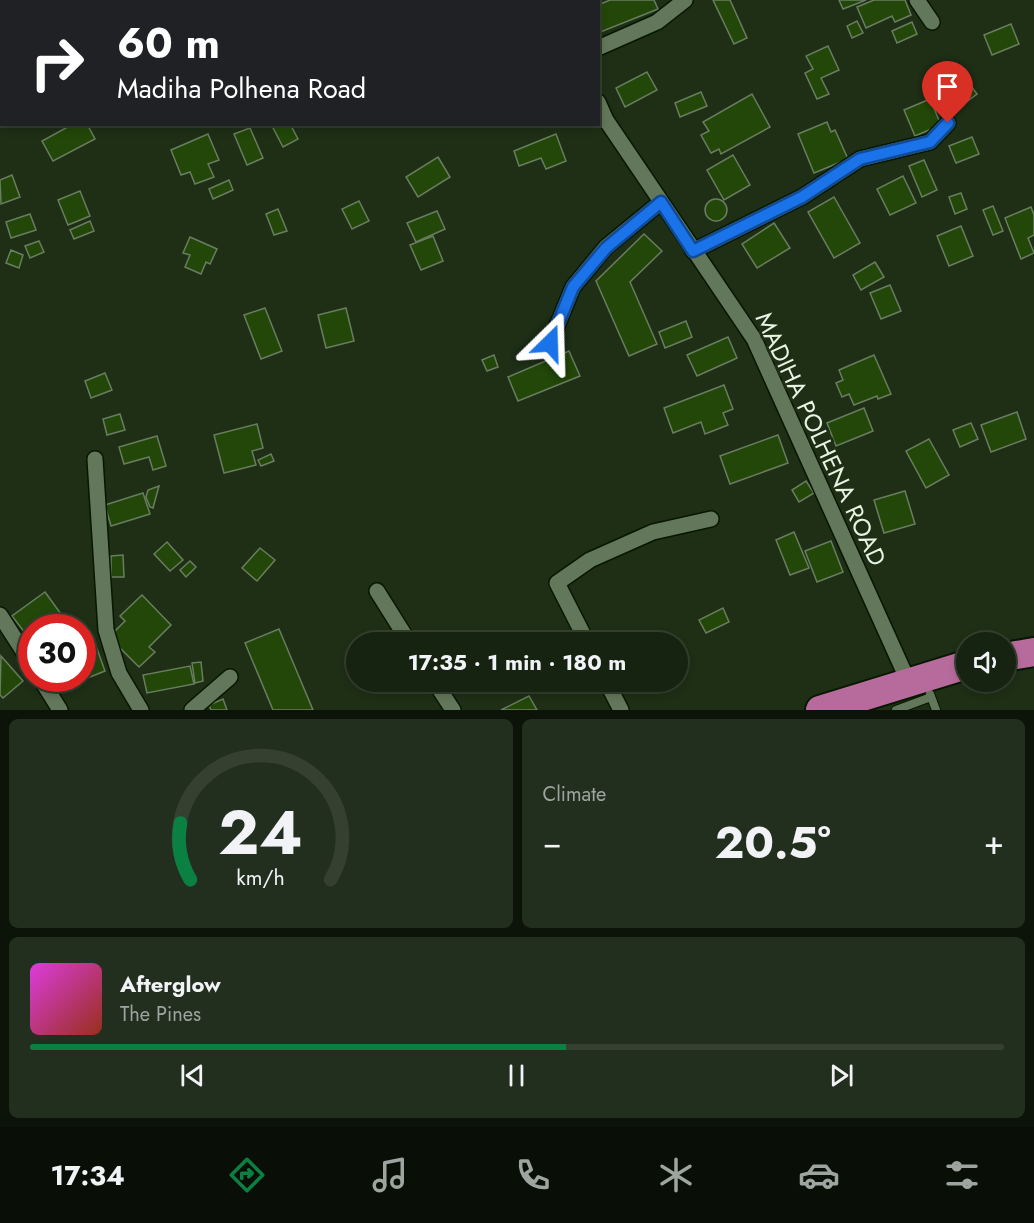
<!DOCTYPE html>
<html lang="en">
<head>
<meta charset="utf-8">
<style>
	body { margin:0; font-family:Jost,sans-serif; background:#232f1e; color:#f1f3f6; height:100vh; display:flex; flex-direction:column; font-size:22px; white-space:nowrap }
	* { box-sizing:border-box; margin:0 }
	p { font-size:20px; color:#9ea49f }
	.icon { flex:none; width:33px; height:33px; fill:none; stroke:currentColor; stroke-width:2; stroke-linecap:round; stroke-linejoin:round }
	.map { position:relative; height:710px; overflow:hidden }
	.details { display:flex; flex-direction:column; gap:9px; padding:9px; background:#0c1309; flex:1 }
	.details>* { flex:none }
	.banner { position:absolute; left:0px; top:0px; width:600px; height:126px; box-shadow:0 3px 9px #0003,0 0 0 2px #354030; background:#202124; color:#fff; overflow:hidden }
	.fabs { position:absolute; left:956px; top:632px; display:grid; gap:12px }
	.fabs a { display:grid; place-items:center; width:60px; height:60px; border-radius:50%; background:#162310; box-shadow:0 3px 9px #0003,0 0 0 2px #354030; font-size:30px }
	.speed { position:absolute; left:18px; top:614px; display:flex; gap:12px; font-size:30px; font-weight:700; text-align:center }
	.speed>* { display:grid; place-content:center; width:78px; height:78px; border-radius:50%; background:#162310; box-shadow:0 3px 9px #0003,0 0 0 2px #354030; line-height:1 }
	.speed .limit { border:9px solid #d22; background:#fff; color:#111 }
	.pin { position:absolute; display:grid; place-items:center; width:51px; height:51px; color:#fff; margin:-62px -26px; border-radius:50% 50% 50% 0; rotate:-45deg; box-shadow:0 0 6px #0007 }
	.pin .icon { rotate:45deg }
	.me { position:absolute; width:66px; margin:-33px; rotate:22deg; stroke-linejoin:round; filter:drop-shadow(0 0 4px #0008) }
	.turn { display:flex; align-items:center; gap:21px; height:126px; padding:0 18px; font-size:27px }
	.turn .icon { width:78px; height:78px; stroke-width:2.5 }
	.turn b { display:block; font-size:42px; line-height:51px }
	.big { font-size:45px; font-weight:700; line-height:1.1 }
	.details .tile { flex:1; display:flex; flex-direction:column; justify-content:center; gap:9px; min-width:0; padding:0 21px; border-radius:9px; background:#232f1e }
	.details .dial { align-items:center; gap:0 }
	.dial svg { height:156px; overflow:visible; fill:none; stroke:#354030; stroke-width:7; stroke-linecap:round; text-anchor:middle }
	.dial text { fill:#f1f3f6; stroke:none }
	.song { display:flex; align-items:center; gap:18px }
	.cover { width:72px; height:72px; border-radius:9px; background:linear-gradient(135deg,hsl(300 70% 55%),hsl(10 70% 35%)) }
	.played { height:6px; border-radius:3px; background:linear-gradient(90deg,#0b8043 55%,#354030 55%) }
	.keys { display:flex; justify-content:space-around; direction:ltr }
	.heat { display:flex; justify-content:space-between; align-items:center; font-size:33px; direction:ltr }
	.details .tiles { flex:1; display:grid; gap:9px; grid-template-columns:1fr 1fr }
	.tile:last-child { grid-column:span 2 }
	.trip { position:absolute; left:346px; top:632px; width:342px; height:60px; border-radius:30px; background:#162310; box-shadow:0 3px 9px #0003,0 0 0 2px #354030; font-weight:700; line-height:60px; text-align:center }
	.tab-bar { display:flex; height:96px; justify-content:space-around; align-items:center; background:#090e06; color:#9ea49f }
	.tab-bar .icon { width:42px; height:42px }
	.tab-bar .on { color:#0b8043 }
	.tab-bar b { font-size:27px; color:#f1f3f6 }
	.map>svg:first-child { display:block }
	.building { fill:#224708; stroke:#697d60; stroke-width:1.5 }
	.lines { fill:none; stroke-linecap:round; stroke-linejoin:round }
	.lane-casing { stroke:#071701; stroke-width:10 }
	.street-casing { stroke:#071701; stroke-width:18 }
	.highway-casing { stroke:#071701; stroke-width:32 }
	.lane { stroke:#63775a; stroke-width:8 }
	.street { stroke:#63775a; stroke-width:15 }
	.highway { stroke:#b76b9c; stroke-width:28 }
	.route-casing { stroke:#114b97; stroke-width:15 }
	.route { stroke:#1a73e8; stroke-width:10 }
	.labels { text-anchor:middle; dominant-baseline:central; stroke-width:6; stroke-linejoin:round; paint-order:stroke }
	.street-label { font-size:24px; fill:#e9f4e4; stroke:#1e2f16 }
</style>
</head>
<body>
<div class="map">
<svg width="1034" height="710" viewBox="0 0 1034 710">
	<rect width="100%" height="100%" fill="#1e2f16"/>
	<g class="building">
		<polygon points="610,0 654,0 658,9 598,33 598,5"/>
		<polygon points="713,0 730,0 747,38 734,44"/>
		<polygon points="839,0 866,0 843,9"/>
		<polygon points="874,0 905,0 911,15 895,22 892,16 866,28 857,7"/>
		<polygon points="857,21 863,33 852,38 847,26"/>
		<polygon points="912,22 917,34 897,43 892,31"/>
		<polygon points="1011,24 1019,44 992,55 984,35"/>
		<polygon points="828,46 839,70 821,78 829,94 817,99 805,73 813,69 806,56"/>
		<polygon points="958,68 977,94 958,108 939,83"/>
		<polygon points="647,72 657,90 625,107 616,88"/>
		<polygon points="701,92 707,106 680,117 675,103"/>
		<polygon points="752,94 770,127 721,154 719,149 711,153 701,135 709,131 703,122"/>
		<polygon points="930,99 941,125 915,136 904,110"/>
		<polygon points="827,122 831,132 835,130 848,159 814,173 798,134"/>
		<polygon points="73,124 87,124 95,139 53,161 42,141"/>
		<polygon points="271,124 290,124 298,139 283,147"/>
		<polygon points="250,128 263,158 247,165 234,134"/>
		<polygon points="208,134 219,160 208,164 214,177 195,184 190,172 181,175 171,150"/>
		<polygon points="556,134 566,161 546,169 541,158 519,166 514,151"/>
		<polygon points="972,137 979,154 956,163 949,146"/>
		<polygon points="733,155 750,185 724,200 707,170"/>
		<polygon points="438,157 450,177 418,197 406,177"/>
		<polygon points="924,160 937,190 922,197 909,166"/>
		<polygon points="12,175 20,197 1,204 0,180"/>
		<polygon points="903,176 916,203 890,215 877,189"/>
		<polygon points="229,180 233,190 213,199 209,189"/>
		<polygon points="80,191 90,216 68,225 58,200"/>
		<polygon points="961,193 967,209 955,214 949,197"/>
		<polygon points="834,197 860,243 834,258 808,212"/>
		<circle cx="716" cy="210" r="11"/>
		<polygon points="359,201 369,221 352,229 342,209"/>
		<polygon points="993,206 1003,231 993,235 983,210"/>
		<polygon points="1031,207 1034,215 1034,235 1028,238 1034,253 1021,259 1005,218"/>
		<polygon points="278,209 287,231 274,235 266,214"/>
		<polygon points="437,211 445,229 416,242 407,223"/>
		<polygon points="30,214 36,230 11,238 6,222"/>
		<polygon points="90,221 94,231 74,239 70,230"/>
		<polygon points="774,223 790,248 757,268 742,244"/>
		<polygon points="961,226 973,256 949,266 937,236"/>
		<polygon points="644,234 662,251 630,282 657,344 629,356 596,281"/>
		<polygon points="433,236 443,261 421,270 410,245"/>
		<polygon points="190,237 217,249 210,264 206,262 201,274 185,267 190,255 183,253"/>
		<polygon points="39,241 44,252 30,258 25,246"/>
		<polygon points="11,250 23,255 19,268 6,263"/>
		<polygon points="875,262 884,277 861,290 853,275"/>
		<polygon points="890,285 901,311 881,319 870,293"/>
		<polygon points="265,308 282,351 261,359 244,315"/>
		<polygon points="346,308 354,341 326,348 318,315"/>
		<polygon points="686,321 692,337 665,348 659,332"/>
		<polygon points="728,337 737,358 697,376 687,355"/>
		<polygon points="569,351 580,376 518,401 508,377"/>
		<polygon points="494,355 498,367 487,371 482,360"/>
		<polygon points="874,355 891,394 878,399 877,396 854,405 849,394 842,397 836,383 843,380 839,370"/>
		<polygon points="105,373 112,390 91,398 85,381"/>
		<polygon points="724,385 733,409 723,413 728,425 705,434 701,422 673,433 664,408"/>
		<polygon points="864,408 873,431 836,446 827,423"/>
		<polygon points="1017,412 1026,439 991,452 981,425"/>
		<polygon points="120,414 125,430 107,435 103,419"/>
		<polygon points="971,423 978,439 960,447 953,430"/>
		<polygon points="257,424 263,448 252,451 256,465 224,473 214,435"/>
		<polygon points="778,435 788,463 730,484 720,456"/>
		<polygon points="157,436 166,466 153,470 149,457 124,464 119,447"/>
		<polygon points="929,439 949,475 926,488 906,451"/>
		<polygon points="271,454 274,461 261,466 258,460"/>
		<polygon points="806,481 814,493 799,502 792,490"/>
		<polygon points="159,486 153,508 150,507 146,497 148,490"/>
		<polygon points="905,491 915,524 884,533 874,500"/>
		<polygon points="143,493 150,514 111,526 105,505"/>
		<polygon points="794,532 809,568 790,575 776,540"/>
		<polygon points="831,541 843,572 817,582 805,551"/>
		<polygon points="167,542 183,560 170,571 154,554"/>
		<polygon points="260,548 275,560 257,581 242,568"/>
		<polygon points="123,555 124,577 111,577 111,556"/>
		<polygon points="190,561 196,567 186,577 180,570"/>
		<polygon points="45,592 61,614 43,627 32,627 32,636 29,638 12,616"/>
		<polygon points="142,595 171,625 149,647 155,652 139,667 109,637 125,621 120,616"/>
		<polygon points="723,608 729,622 706,633 699,620"/>
		<polygon points="279,629 313,710 273,710 245,643"/>
		<polygon points="95,643 105,671 85,679 82,673 82,648"/>
		<polygon points="1,656 23,681 3,698 0,695"/>
		<polygon points="201,662 203,681 195,683 192,663"/>
		<polygon points="190,666 194,684 147,693 143,675"/>
		<polygon points="46,678 77,678 78,681 53,693"/>
		<polygon points="529,696 537,710 501,710"/>
		<polygon points="223,699 227,710 211,710 209,705"/>
	</g>
	<g class="lines">
		<defs>
			<g id="lane">
				<polyline points="930,694 936,710"/>
				<polyline points="896,710 931,697"/>
			</g>
			<g id="street">
				<polyline points="181,0 181,2"/>
				<polyline points="561,0 561,2"/>
				<polyline points="917,0 932,22"/>
				<polyline points="598,48 657,22 685,0"/>
				<polyline points="598,102 606,120 754,339 909,683"/>
				<polyline points="693,251 802,197 860,159 930,142 948,123"/>
				<polyline points="550,343 573,287 606,247 661,202"/>
				<polyline points="95,459 106,630 119,673 141,710"/>
				<polyline points="377,591 409,642"/>
				<polyline points="0,615 32,665"/>
				<polyline points="587,642 557,583 590,560 653,532 711,519"/>
				<polyline points="40,678 60,710"/>
				<polyline points="434,681 453,710"/>
				<polyline points="606,681 621,710"/>
				<polyline points="192,710 230,677"/>
			</g>
			<g id="highway">
				<polyline points="1005,657 1034,652"/>
				<polyline points="820,710 966,665"/>
			</g>
		</defs>
		<use href="#lane" class="lane-casing"/>
		<use href="#street" class="street-casing"/>
		<use href="#highway" class="highway-casing"/>
		<use href="#lane" class="lane"/>
		<use href="#street" class="street"/>
		<use href="#highway" class="highway"/>
	</g>
	<g class="lines">
		<defs>
			<polyline id="route" points="550,343 573,287 606,248 661,202 693,251 802,197 860,159 930,142 948,123"/>
		</defs>
		<use href="#route" class="route-casing"/>
		<use href="#route" class="route"/>
	</g>
	<g class="labels">
		<g class="street-label">
			<text transform="translate(821 439) rotate(65)">MADIHA POLHENA ROAD</text>
		</g>
	</g>
</svg>
<div class="fabs">
<a><svg class="icon" aria-label="sound" viewBox="0 0 24 24"><path d="M4 9h4l5-4v14l-5-4H4zM17 9q2 3 0 6"/></svg></a>
</div>
<div class="speed"><div class="limit">30</div></div>
<div class="pin" style="left:948px;top:123px;background:#d93025"><svg class="icon" aria-label="arrive" viewBox="0 0 24 24"><path d="M6 21V4h12l-3 4 3 4H6"/></svg></div>
<svg class="me" style="left:550px;top:343px" viewBox="-20 -20 40 40"><path d="M0-17L14 15 0 8-14 15z" fill="#1a73e8" stroke="#fff" stroke-width="4"/></svg>
<div class="trip">17:35 · 1 min · 180 m</div>
<div class="banner">
<div class="turn"><svg class="icon" aria-label="right" viewBox="0 0 24 24"><path d="M7 20v-9h11M14 6l5 5-5 5"/></svg><div><b>60 m</b>Madiha Polhena Road</div></div>
</div>
</div>
<section class="details">
<div class="tiles">
<div class="tile dial"><svg viewBox="0 0 100 80">
<path d="M14 69A42 42 0 1 1 86 69"/>
<path d="M14 69A42 42 0 0 1 9 40" stroke="#0b8043"/>
<text x="50" y="56" font-size="32" font-weight="700">24</text>
<text x="50" y="72" font-size="11">km/h</text>
</svg></div>
<div class="tile"><p>Climate</p>
<div class="heat"><a>−</a><b class="big">20.5°</b><a>+</a></div>
</div>
<div class="tile">
<div class="song"><i class="cover"></i><div><b>Afterglow</b><p>The Pines</p></div></div>
<div class="played"></div>
<div class="keys"><svg class="icon" aria-label="previous" viewBox="0 0 24 24"><path d="M18 5L8 12l10 7zM5 5v14"/></svg><svg class="icon" aria-label="pause" viewBox="0 0 24 24"><path d="M8 5v14M16 5v14"/></svg><svg class="icon" aria-label="next" viewBox="0 0 24 24"><path d="M6 5l10 7-10 7zM19 5v14"/></svg></div>
</div>
</div>
</section>
<nav class="tab-bar">
<b>17:34</b>
<svg class="icon on" aria-label="directions" viewBox="0 0 24 24"><path d="M12 3l9 9-9 9-9-9zM9 14v-3h6M13 9l2 2-2 2"/></svg>
<svg class="icon" aria-label="music" viewBox="0 0 24 24"><path d="M9 18V5l10-2v13"/><circle cx="6" cy="18" r="3"/><circle cx="16" cy="16" r="3"/></svg>
<svg class="icon" aria-label="phone" viewBox="0 0 24 24"><path d="M5 4h4l2 5-3 2q2 4 5 5l2-3 5 2v4C11 20 4 13 5 4z"/></svg>
<svg class="icon" aria-label="climate" viewBox="0 0 24 24"><path d="M12 3v18M4 7l16 10M4 17L20 7"/></svg>
<svg class="icon" aria-label="car" viewBox="0 0 24 24"><path d="M5 17H2v-5l4-1 3-4h7l3 4 3 1v5h-3M9 17h6M6 11h13"/><circle cx="7" cy="17" r="2"/><circle cx="17" cy="17" r="2"/></svg>
<svg class="icon" aria-label="filters" viewBox="0 0 24 24"><path d="M4 7h16M4 17h16"/><circle cx="9" cy="7" r="2"/><circle cx="15" cy="17" r="2"/></svg>
</nav>
</body>
</html>
